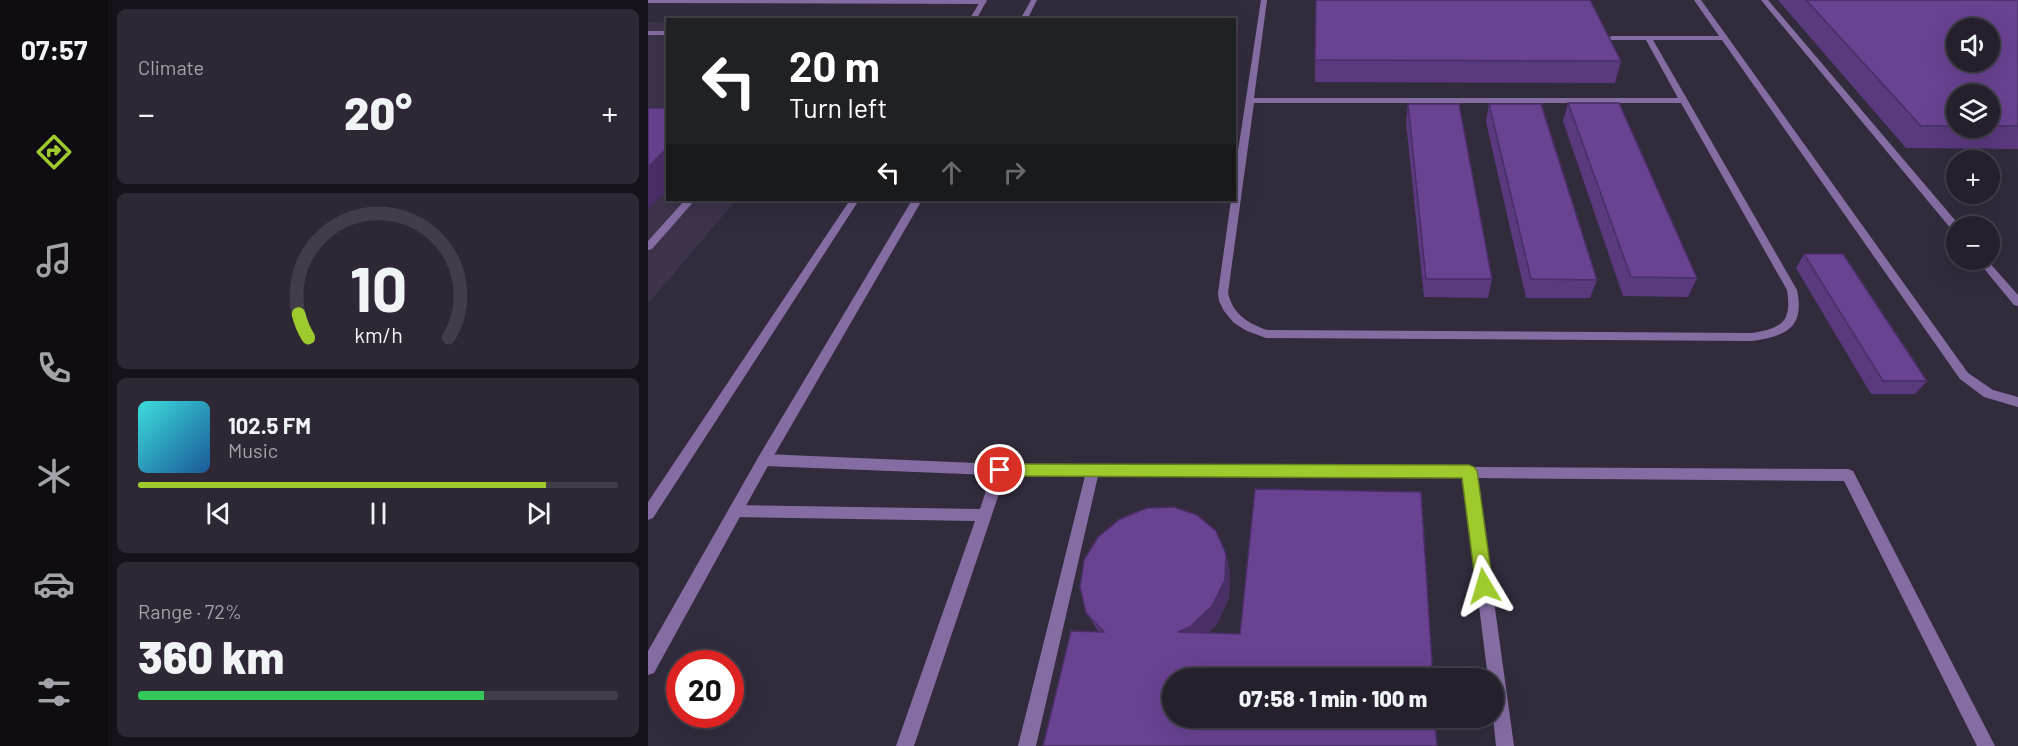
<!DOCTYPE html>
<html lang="en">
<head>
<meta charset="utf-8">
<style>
	body { margin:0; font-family:Barlow,sans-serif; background:#2e2835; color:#f1f3f6; height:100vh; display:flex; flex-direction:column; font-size:22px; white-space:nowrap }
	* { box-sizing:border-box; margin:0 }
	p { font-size:20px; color:#a4a3aa }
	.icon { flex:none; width:33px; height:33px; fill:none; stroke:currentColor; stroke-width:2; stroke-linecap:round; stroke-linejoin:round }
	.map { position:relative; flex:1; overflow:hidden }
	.drawer { display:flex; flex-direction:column; gap:9px; padding:9px; background:#151219; width:540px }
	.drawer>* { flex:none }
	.banner { position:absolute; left:18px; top:18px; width:570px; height:183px; border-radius:0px; box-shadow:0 6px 24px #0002,0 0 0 2px #423e49; background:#202124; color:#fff; overflow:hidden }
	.fabs { position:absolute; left:1298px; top:18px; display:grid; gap:12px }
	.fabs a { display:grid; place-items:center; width:54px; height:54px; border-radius:50%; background:#26202d; box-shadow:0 6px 24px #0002,0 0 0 2px #423e49; font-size:30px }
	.speed { position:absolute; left:18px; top:650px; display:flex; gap:12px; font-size:30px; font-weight:700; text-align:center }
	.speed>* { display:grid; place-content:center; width:78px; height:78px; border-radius:50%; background:#26202d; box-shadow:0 6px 24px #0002,0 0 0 2px #423e49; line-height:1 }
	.speed .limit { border:9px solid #d22; background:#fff; color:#111 }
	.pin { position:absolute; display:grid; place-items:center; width:51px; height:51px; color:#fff; margin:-26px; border:3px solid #fff; border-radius:50%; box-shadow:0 2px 6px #0007 }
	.me { position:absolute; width:66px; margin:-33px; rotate:353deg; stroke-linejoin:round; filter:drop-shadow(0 0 4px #0008) }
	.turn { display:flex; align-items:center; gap:21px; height:126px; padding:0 24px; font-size:27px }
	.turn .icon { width:78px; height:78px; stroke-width:2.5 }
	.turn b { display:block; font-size:42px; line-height:51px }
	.lanes { display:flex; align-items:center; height:57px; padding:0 24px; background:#0003; justify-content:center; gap:30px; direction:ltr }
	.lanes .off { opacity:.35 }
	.big { font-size:45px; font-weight:800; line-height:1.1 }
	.drawer .card { flex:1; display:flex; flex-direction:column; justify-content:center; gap:9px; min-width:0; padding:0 21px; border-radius:9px; background:#2e2835 }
	.drawer .dial { align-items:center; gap:0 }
	.dial svg { height:156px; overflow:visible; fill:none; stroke:#423e49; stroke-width:7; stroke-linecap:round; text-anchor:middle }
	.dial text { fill:#f1f3f6; stroke:none }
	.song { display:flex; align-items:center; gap:18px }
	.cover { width:72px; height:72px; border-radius:9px; background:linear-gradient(135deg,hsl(180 70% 55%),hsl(210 70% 35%)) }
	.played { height:6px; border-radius:3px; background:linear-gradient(90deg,#9fca2d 85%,#423e49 85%) }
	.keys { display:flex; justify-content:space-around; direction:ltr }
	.heat { display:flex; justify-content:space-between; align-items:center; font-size:33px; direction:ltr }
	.charge { height:9px; border-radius:4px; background:linear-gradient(90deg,#34c759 72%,#423e49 0) }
	.trip { position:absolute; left:514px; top:668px; width:342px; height:60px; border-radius:30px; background:#26202d; box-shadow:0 6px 24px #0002,0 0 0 2px #423e49; font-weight:800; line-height:60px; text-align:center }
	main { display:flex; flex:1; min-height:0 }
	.tabs { display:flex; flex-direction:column; width:108px; justify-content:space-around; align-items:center; background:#0f0d12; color:#a4a3aa }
	.tabs .icon { width:42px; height:42px }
	.tabs .selected { color:#9fca2d }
	.tabs b { font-size:27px; color:#f1f3f6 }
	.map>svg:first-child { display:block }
	.built { fill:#3d334a }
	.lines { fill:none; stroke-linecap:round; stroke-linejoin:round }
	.service { fill:#856da3; fill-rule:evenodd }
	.tertiary { fill:#856da3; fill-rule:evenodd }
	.wall { fill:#5a397e; fill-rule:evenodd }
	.shaded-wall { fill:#4a2e66 }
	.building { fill:#694292; stroke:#4a2e66; stroke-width:1.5; fill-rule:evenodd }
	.route { fill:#9fca2d; stroke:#67831d; stroke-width:1.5 }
</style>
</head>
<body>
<main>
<nav class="tabs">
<b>07:57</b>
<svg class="icon selected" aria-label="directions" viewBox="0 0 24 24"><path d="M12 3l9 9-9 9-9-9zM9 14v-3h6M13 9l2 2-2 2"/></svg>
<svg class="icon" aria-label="music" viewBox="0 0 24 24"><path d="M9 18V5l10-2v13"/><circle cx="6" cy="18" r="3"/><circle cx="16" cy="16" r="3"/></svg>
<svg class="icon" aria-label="phone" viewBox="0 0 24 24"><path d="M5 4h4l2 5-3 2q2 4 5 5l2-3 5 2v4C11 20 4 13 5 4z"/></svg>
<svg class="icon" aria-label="climate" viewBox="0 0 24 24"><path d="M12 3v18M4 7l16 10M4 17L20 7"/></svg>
<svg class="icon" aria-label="car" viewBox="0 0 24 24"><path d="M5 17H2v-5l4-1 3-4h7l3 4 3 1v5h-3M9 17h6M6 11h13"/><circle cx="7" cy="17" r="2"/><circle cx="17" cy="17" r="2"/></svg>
<svg class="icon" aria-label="filters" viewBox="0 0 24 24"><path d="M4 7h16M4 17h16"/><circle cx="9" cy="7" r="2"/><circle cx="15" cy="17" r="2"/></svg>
</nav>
<section class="drawer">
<div class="card"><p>Climate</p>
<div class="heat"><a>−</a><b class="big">20°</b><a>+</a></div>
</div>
<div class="card dial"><svg viewBox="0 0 100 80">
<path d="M14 69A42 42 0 1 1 86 69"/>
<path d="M14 69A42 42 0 0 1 9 57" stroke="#9fca2d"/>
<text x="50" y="56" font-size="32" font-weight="700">10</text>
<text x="50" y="72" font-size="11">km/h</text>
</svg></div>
<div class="card">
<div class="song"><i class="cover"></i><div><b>102.5 FM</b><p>Music</p></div></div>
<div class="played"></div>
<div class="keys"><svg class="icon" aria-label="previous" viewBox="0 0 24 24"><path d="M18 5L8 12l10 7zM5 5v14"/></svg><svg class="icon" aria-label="pause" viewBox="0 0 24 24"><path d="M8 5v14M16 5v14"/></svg><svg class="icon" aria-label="next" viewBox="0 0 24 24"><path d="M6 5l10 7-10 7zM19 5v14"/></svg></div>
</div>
<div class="card"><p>Range · 72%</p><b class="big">360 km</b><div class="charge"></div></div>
</section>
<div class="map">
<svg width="1370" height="746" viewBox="0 0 1370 746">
	<rect width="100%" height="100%" fill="#322b3c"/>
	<polygon class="built" points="0,22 19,22 20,200 88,200 0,304"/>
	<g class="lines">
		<g class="service">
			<polygon points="0,0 335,0 339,2 335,4 0,3"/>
			<path d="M613 0H619L606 98H1030L998 40H964L960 38 964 36H1071L1046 0H1053L1320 373 1345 390 1370 397V407L1336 397 1312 379 1074 40H1005L1149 290C1157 328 1138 336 1104 341L618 338 599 331 586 323 576 311 571 301 570 293 583 200H586V177ZM606 103H1033L1139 290C1144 322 1134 328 1104 333L619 330C599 323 585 314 580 293Z"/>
			<polygon points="1113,0 1120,0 1312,226 1308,226 1308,231 1304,230"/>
			<rect x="0" y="31" width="20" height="4"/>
			<polygon points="37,200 47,200 4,249 0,250 0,241"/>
			<polygon points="1329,260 1339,260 1370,295 1370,306 1366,305"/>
			<polygon points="116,454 352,464 816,467 821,465 826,467 1200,469 1205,471 1347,746 1329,746 1196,481 829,478 866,746 848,746 845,717 846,678 840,678 815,478 450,476 388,746 370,746 437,476 357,476 266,746 248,746 327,521 88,517 83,515 81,511 83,507 88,505 332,509 343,475 116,466 111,464 109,460 111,456"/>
		</g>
		<g class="tertiary">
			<polygon points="333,0 339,0 328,20 321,20"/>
			<polygon points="383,0 389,0 379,20 372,20"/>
			<polygon points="202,200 211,200 5,518 0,520 0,502"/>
			<polygon points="264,200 274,200 121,464 6,673 0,675 0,651 111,456"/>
		</g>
	</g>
	<g class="wall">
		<path d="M1130 0H1370V149L1258 148ZM1308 94H1341V128H1308Z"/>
		<polygon points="667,60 973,61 967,83 667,82"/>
		<polygon points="920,103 1049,278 1040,297 975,296 915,121"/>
		<polygon points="760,104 844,279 840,298 776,297 758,122"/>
		<polygon points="841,104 949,280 942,298 878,298 838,122"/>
		<polygon points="1156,254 1279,381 1267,394 1223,394 1148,268"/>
		<polygon points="578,554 582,573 581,598 569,624 560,633 785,678 451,632 438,613"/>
	</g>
	<g class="shaded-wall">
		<polygon points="20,147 20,189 0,210 0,167"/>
		<polygon points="578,554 582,573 581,598 569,624 549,644 530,632"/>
	</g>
	<g class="building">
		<polygon points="668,0 942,0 973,61 667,60"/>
		<path d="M1158 0H1370V126H1341V94H1308V126H1273ZM1308 28H1341V62H1308Z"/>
		<polygon points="920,103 971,103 1049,278 983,277"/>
		<polygon points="760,104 811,104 844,279 778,279"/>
		<polygon points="841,104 893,104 949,280 883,279"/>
		<polygon points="0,108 20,108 20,147 0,167"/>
		<polygon points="1156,254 1195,254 1279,381 1235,381"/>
		<polygon points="607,489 773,492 785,678 525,678 525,717 787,717 789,746 395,746 423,631 456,632 438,613 432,587 436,560 450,537 472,519 499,508 526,507 549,515 568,531 578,554 577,580 564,606 542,627 530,632 592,634"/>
	</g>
	<polygon class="route" points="352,464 821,465 826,467 829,471 845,586 842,592 836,594 830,592 828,586 814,478 352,476 346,474 344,470 346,465"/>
</svg>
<div class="fabs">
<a><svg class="icon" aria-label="sound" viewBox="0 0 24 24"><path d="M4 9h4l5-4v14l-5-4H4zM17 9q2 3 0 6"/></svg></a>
<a><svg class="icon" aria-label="layers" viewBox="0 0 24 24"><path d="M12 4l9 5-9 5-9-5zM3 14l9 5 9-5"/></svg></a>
<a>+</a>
<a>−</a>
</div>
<div class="speed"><div class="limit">20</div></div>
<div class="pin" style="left:352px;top:470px;background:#d93025"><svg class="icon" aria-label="arrive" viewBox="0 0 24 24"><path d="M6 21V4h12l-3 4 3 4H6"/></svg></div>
<svg class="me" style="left:836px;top:586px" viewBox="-20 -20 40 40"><path d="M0-17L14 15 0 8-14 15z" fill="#9fca2d" stroke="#fff" stroke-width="4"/></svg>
<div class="trip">07:58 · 1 min · 100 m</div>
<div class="banner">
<div class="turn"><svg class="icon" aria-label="left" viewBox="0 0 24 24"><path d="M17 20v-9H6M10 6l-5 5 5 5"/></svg><div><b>20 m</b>Turn left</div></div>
<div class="lanes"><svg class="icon" aria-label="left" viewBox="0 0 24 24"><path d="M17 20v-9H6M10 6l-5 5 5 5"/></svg><svg class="icon off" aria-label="ahead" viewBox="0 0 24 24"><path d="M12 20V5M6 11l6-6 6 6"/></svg><svg class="icon off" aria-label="right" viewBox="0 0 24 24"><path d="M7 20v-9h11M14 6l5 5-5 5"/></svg></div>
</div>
</div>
</main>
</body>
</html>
